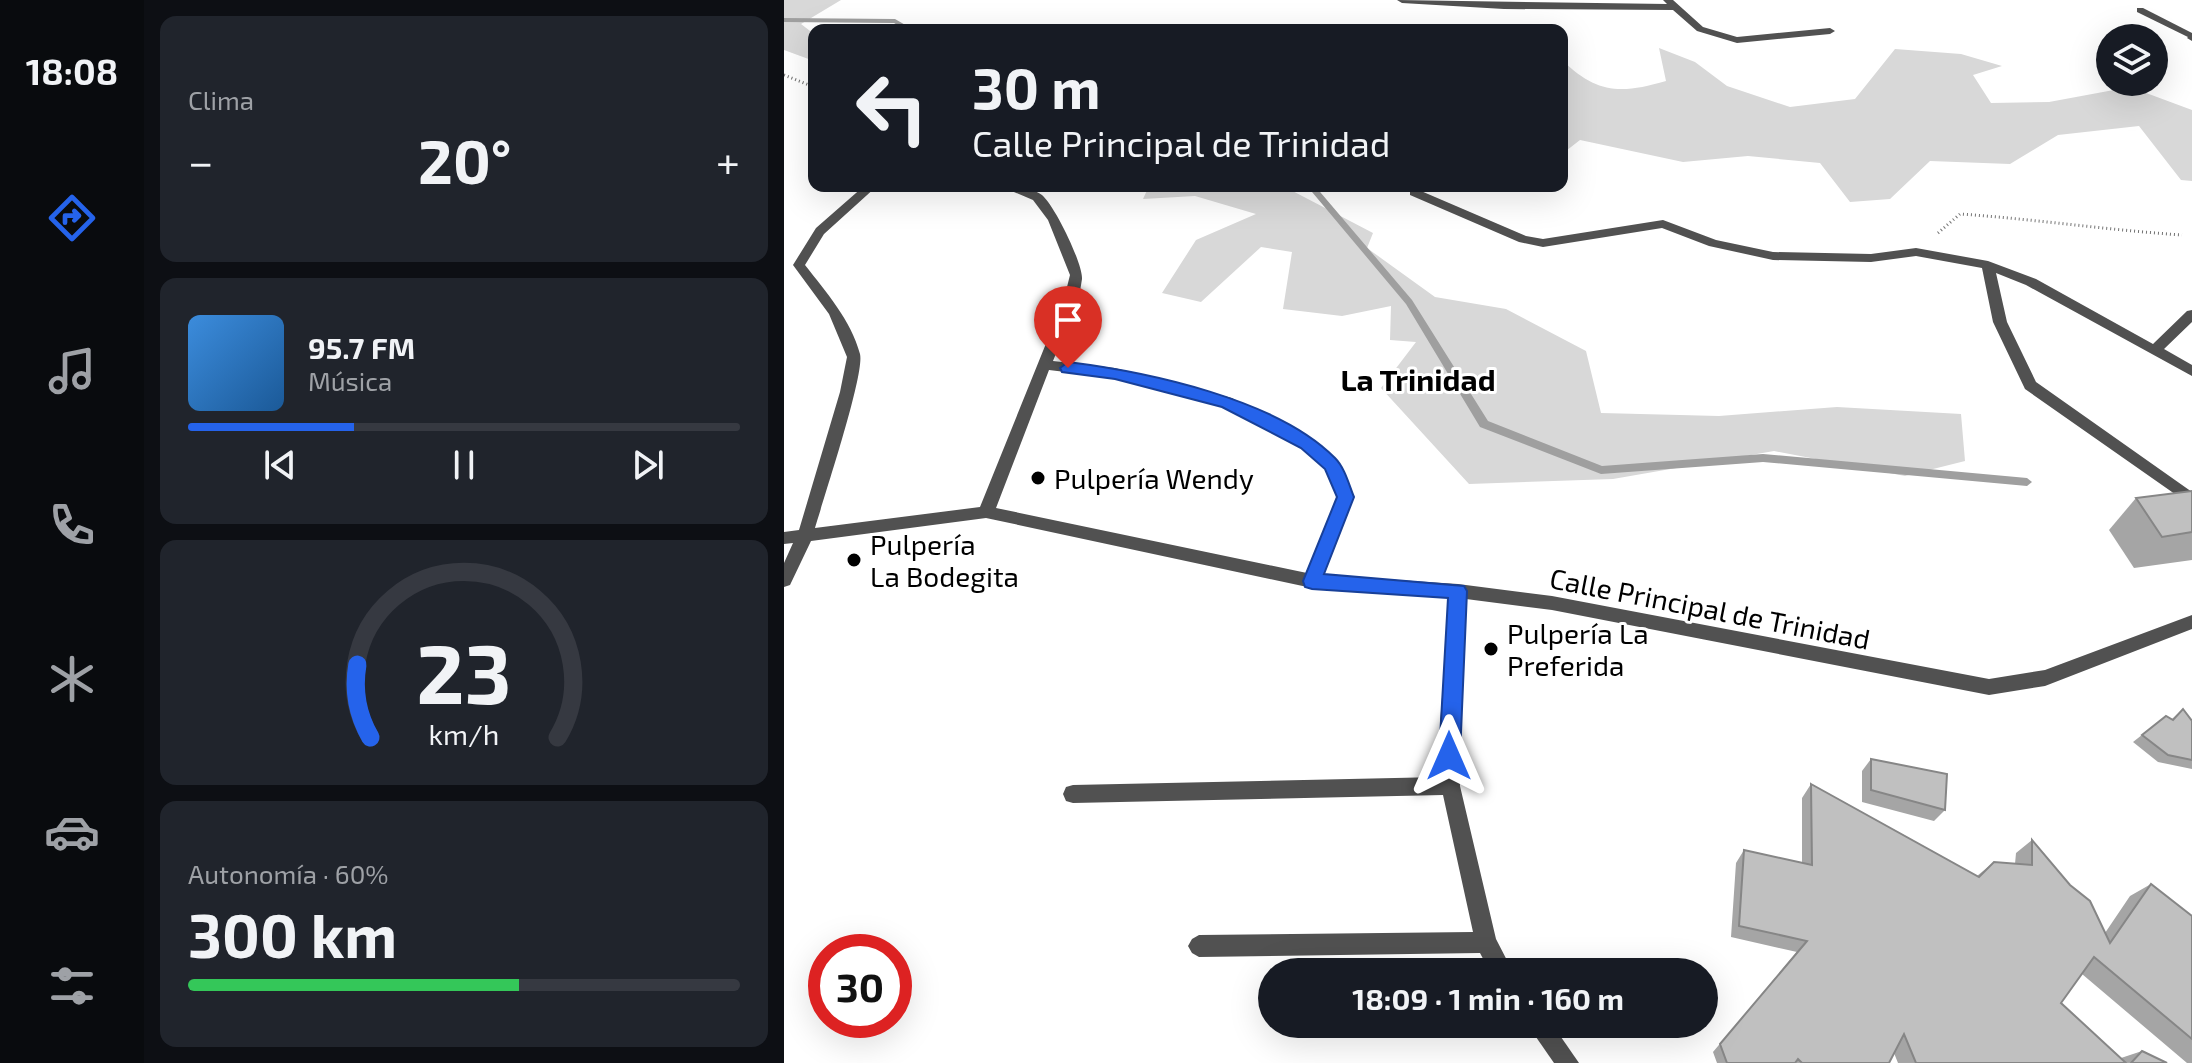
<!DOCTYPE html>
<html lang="es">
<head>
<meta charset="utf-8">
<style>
	body { margin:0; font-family:"Exo 2",sans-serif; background:#20242c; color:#f1f3f6; height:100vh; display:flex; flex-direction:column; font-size:30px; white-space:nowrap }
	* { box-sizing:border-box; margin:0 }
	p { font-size:26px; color:#9ea1a6 }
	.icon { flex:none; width:44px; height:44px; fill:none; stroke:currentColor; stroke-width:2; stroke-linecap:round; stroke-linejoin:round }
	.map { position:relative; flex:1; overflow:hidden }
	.side { display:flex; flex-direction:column; gap:16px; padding:16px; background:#0d0f14; width:640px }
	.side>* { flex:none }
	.hud { position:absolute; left:24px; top:24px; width:760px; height:168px; border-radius:16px; box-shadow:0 8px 32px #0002; background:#171b24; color:#f1f3f6; overflow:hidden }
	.buttons { position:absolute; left:1312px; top:24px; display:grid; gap:16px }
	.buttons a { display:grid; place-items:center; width:72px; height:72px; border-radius:50%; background:#171b24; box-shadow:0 8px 32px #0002; font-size:40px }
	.speed { position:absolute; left:24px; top:934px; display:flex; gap:16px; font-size:40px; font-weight:700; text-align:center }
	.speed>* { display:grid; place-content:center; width:104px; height:104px; border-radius:50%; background:#171b24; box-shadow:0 8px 32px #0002; line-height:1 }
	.speed .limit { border:12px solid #d22; background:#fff; color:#111 }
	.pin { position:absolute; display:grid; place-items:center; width:68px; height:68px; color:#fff; margin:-82px -34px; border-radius:50% 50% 50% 0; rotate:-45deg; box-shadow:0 0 8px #0007 }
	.pin .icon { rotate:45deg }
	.me { position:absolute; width:88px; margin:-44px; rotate:0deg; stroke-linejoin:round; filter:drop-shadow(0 0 6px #0008) }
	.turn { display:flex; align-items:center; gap:28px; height:168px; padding:0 32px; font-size:36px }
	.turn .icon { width:104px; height:104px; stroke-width:2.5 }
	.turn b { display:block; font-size:56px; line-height:68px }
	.big { font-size:60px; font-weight:700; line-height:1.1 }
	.side .card { flex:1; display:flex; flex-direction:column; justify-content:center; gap:12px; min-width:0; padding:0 28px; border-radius:16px; background:#20242c }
	.side .dial { align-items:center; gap:0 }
	.dial svg { height:208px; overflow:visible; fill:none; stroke:#363941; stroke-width:7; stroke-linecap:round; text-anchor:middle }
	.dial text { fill:#f1f3f6; stroke:none }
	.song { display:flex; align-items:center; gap:24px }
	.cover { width:96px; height:96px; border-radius:12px; background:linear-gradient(135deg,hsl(210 70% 55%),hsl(210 70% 35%)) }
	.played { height:8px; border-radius:4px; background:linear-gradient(90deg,#2563eb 30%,#363941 30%) }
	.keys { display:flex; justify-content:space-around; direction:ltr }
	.heat { display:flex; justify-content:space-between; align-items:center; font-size:44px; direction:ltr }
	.charge { height:12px; border-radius:6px; background:linear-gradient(90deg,#34c759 60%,#363941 0) }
	.trip { position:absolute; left:474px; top:958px; width:460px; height:80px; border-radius:40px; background:#171b24; box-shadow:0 8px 32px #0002; font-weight:700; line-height:80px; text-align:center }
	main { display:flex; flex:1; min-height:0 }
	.tab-bar { display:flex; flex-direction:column; width:144px; justify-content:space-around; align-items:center; background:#090b0e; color:#9ea1a6 }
	.tab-bar .icon { width:56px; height:56px }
	.tab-bar .on { color:#2563eb }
	.tab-bar b { font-size:36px; color:#f1f3f6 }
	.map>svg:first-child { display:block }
	.green { fill:#d8d8d8 }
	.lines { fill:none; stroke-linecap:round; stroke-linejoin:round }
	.stream { fill:#9f9f9f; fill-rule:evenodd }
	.path { stroke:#737373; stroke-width:3; stroke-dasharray:1 3; stroke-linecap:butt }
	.minor { fill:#515151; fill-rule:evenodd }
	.tertiary { fill:#515151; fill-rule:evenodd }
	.wall { fill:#a5a5a5 }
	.building { fill:#c0c0c0; stroke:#868686; stroke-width:2 }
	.route { fill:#2563eb; stroke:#184099; stroke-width:2 }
	.poi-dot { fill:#000; stroke:#fff; stroke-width:3 }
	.labels { text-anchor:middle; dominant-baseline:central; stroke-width:6; stroke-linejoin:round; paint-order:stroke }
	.poi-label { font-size:28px; fill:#000; stroke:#fff; text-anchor:start }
	.street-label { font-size:28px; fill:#000; stroke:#fff }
	.neighbourhood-label { font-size:30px; font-weight:bold; fill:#000; stroke:#fff }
</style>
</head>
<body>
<main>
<nav class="tab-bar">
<b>18:08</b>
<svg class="icon on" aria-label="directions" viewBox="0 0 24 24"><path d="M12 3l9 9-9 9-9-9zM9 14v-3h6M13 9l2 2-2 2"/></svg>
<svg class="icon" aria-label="music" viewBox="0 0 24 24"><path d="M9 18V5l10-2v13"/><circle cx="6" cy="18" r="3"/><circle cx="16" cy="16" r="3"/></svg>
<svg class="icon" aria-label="phone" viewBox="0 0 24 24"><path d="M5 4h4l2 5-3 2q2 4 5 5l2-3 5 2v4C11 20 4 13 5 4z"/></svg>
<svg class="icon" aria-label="climate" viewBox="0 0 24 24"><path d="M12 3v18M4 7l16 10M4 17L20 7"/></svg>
<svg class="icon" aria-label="car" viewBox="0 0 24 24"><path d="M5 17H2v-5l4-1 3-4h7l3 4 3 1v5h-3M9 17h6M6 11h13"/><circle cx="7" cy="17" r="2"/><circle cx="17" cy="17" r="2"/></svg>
<svg class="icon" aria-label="filters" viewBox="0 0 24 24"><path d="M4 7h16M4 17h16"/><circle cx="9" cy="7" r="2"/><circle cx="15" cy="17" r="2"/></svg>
</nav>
<section class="side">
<div class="card"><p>Clima</p>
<div class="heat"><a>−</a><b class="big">20°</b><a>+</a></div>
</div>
<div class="card">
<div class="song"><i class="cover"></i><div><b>95.7 FM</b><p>Música</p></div></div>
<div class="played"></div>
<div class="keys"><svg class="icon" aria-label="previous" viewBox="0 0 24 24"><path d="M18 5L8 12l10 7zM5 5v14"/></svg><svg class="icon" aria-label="pause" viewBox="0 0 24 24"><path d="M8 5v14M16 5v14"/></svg><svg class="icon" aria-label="next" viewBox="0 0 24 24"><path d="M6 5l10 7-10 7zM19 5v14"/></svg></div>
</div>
<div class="card dial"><svg viewBox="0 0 100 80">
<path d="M14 69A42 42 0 1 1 86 69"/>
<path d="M14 69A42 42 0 0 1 9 41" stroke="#2563eb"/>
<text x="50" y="56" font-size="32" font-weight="700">23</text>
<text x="50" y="72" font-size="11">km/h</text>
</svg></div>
<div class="card"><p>Autonomía · 60%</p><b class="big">300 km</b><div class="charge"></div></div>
</section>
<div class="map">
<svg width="1408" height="1063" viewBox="0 0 1408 1063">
	<rect width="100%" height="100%" fill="#fff"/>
	<g class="green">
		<polygon points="0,0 57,0 17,24 30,34 30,61 0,50"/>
		<path d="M875 48 911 62 943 86 1006 107 1071 99 1111 49 1177 54 1218 66 1189 75 1207 103 1265 102 1346 87 1408 110V181L1397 180 1355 126 1274 135 1226 164 1146 161 1106 199 1066 202 1036 163 964 156 899 162 796 140 778 154V60C813 94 837 94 882 81Z"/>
		<polygon points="365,186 499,186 589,233 583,248 651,297 722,309 802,351 817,413 935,416 1053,407 1177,414 1181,461 1121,476 990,451 829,479 685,484 597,388 632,342 606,340 607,306 558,316 499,309 508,252 477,247 417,302 378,293 412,240 472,214 411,196 359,199"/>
	</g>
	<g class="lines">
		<g class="stream">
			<polygon points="0,18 111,19 130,30 122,30 110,23 0,22"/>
			<polygon points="523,186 531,186 628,300 704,421 818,466 979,454 1243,478 1248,482 1243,486 979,462 817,474 696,427 622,304"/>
		</g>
		<g class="path">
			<polyline points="0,75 30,87"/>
			<path d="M1154 233 1176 214C1250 219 1323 230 1398 235"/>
		</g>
		<g class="minor">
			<polygon points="613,0 883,4 879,0 889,0 919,27 953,37 1046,28 1051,31 1046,34 953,43 913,31 889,10 720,9 618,3"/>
			<polygon points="1353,8 1359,8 1408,33 1408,39 1353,12"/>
			<path d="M80 186H93L40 234 21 265C42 292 67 320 76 354 81 374 39 500 31 528L196 507 280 299 286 275 264 220 249 200 216 186C229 186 247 187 258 195 271 206 299 264 298 279 295 307 279 335 269 361L331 368 448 398 528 440 553 461 569 497 539 575 674 584 768 596 1205 679 1261 670 1408 615V629L1261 686 1205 695 768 610 682 599 674 726 676 786 712 939 729 972H706L696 953 415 957 408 953 404 946 408 939 415 935 689 932 659 795 289 803 282 801 279 794 282 787 289 785 656 777V726L665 597 528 588 202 518 27 541 6 585 0 587V563L9 543 0 544V532L15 530 56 392 63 357 45 314 9 265 32 228ZM265 370 331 378 439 406 518 448 542 468 553 497 523 573 212 508Z"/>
			<polygon points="630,188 742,236 759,239 879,220 932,240 989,252 1087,254 1132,248 1204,261 1252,279 1369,344 1403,311 1408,310 1408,322 1380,349 1408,365 1408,376 1242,285 1212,273 1223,322 1252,382 1408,492 1408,506 1241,389 1209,322 1198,268 1132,256 1087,262 989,260 925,246 878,228 759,247 735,242 626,195 626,189"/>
			<polygon points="743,1024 768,1024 795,1063 770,1063"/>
		</g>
		<polygon class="tertiary" points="1408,33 1408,41 1403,38"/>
	</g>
	<g class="wall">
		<polygon points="1408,491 1408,560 1350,568 1325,530 1352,498"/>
		<polygon points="1399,709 1408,721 1408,769 1374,762 1349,742 1382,716 1388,719"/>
		<polygon points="1087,759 1161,810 1150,821 1078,802 1078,771"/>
		<polygon points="1027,784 1193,876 1210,862 1231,864 1232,853 1248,840 1321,933 1346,896 1367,884 1408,916 1408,1063 1403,1063 1298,974 1277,1003 1337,1058 1358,1051 1383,1063 1114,1063 1110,1053 1105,1063 933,1063 929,1052 1013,952 947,937 952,863 960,850 1018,863 1018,798"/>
	</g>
	<g class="building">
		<polygon points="1408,491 1408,532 1378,537 1352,498"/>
		<polygon points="1399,709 1408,721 1408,760 1384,755 1358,735 1382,716 1389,720"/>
		<polygon points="1087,759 1163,774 1161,810 1087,790"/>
		<polygon points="1027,784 1195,877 1210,862 1248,865 1248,840 1286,885 1306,901 1326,943 1367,884 1408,916 1408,1039 1310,957 1277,1003 1342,1063 1132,1063 1120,1034 1105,1063 1018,1063 1014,1059 1011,1063 943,1063 936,1044 1023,941 955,926 960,850 1028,865"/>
		<polygon points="1358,1051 1383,1063 1347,1063"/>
	</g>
	<path class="route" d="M284 362C364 372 493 399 551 458 561 468 565 485 570 497L540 574 680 586 683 591 676 756 673 763 665 766 658 763 655 756 664 598 528 589 521 587 519 581 553 497 541 469 517 448 438 407 331 379 278 372 276 368Z"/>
	<g class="poi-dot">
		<circle cx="254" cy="478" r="8"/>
		<circle cx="70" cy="560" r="8"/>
		<circle cx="707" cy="649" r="8"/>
	</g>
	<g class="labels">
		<g class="poi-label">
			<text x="270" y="478">Pulpería Wendy</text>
			<text x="86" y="544">Pulpería<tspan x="86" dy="32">La Bodegita</tspan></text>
			<text x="723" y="633">Pulpería La<tspan x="723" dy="32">Preferida</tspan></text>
		</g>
		<g class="street-label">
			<text transform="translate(926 608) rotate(11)">Calle Principal de Trinidad</text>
		</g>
		<g class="neighbourhood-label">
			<text x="634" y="379">La Trinidad</text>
		</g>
	</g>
</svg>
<div class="buttons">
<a><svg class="icon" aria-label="layers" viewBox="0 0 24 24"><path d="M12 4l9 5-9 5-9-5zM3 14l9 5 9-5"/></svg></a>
</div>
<div class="speed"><div class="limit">30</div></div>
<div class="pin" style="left:284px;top:368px;background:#d93025"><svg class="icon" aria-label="arrive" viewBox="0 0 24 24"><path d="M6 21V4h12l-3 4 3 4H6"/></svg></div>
<svg class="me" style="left:665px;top:756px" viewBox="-20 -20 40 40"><path d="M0-17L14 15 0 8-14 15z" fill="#2563eb" stroke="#fff" stroke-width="4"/></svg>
<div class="trip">18:09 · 1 min · 160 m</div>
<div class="hud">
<div class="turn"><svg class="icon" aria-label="left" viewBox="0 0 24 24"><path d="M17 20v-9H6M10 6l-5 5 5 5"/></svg><div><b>30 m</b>Calle Principal de Trinidad</div></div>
</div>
</div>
</main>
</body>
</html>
